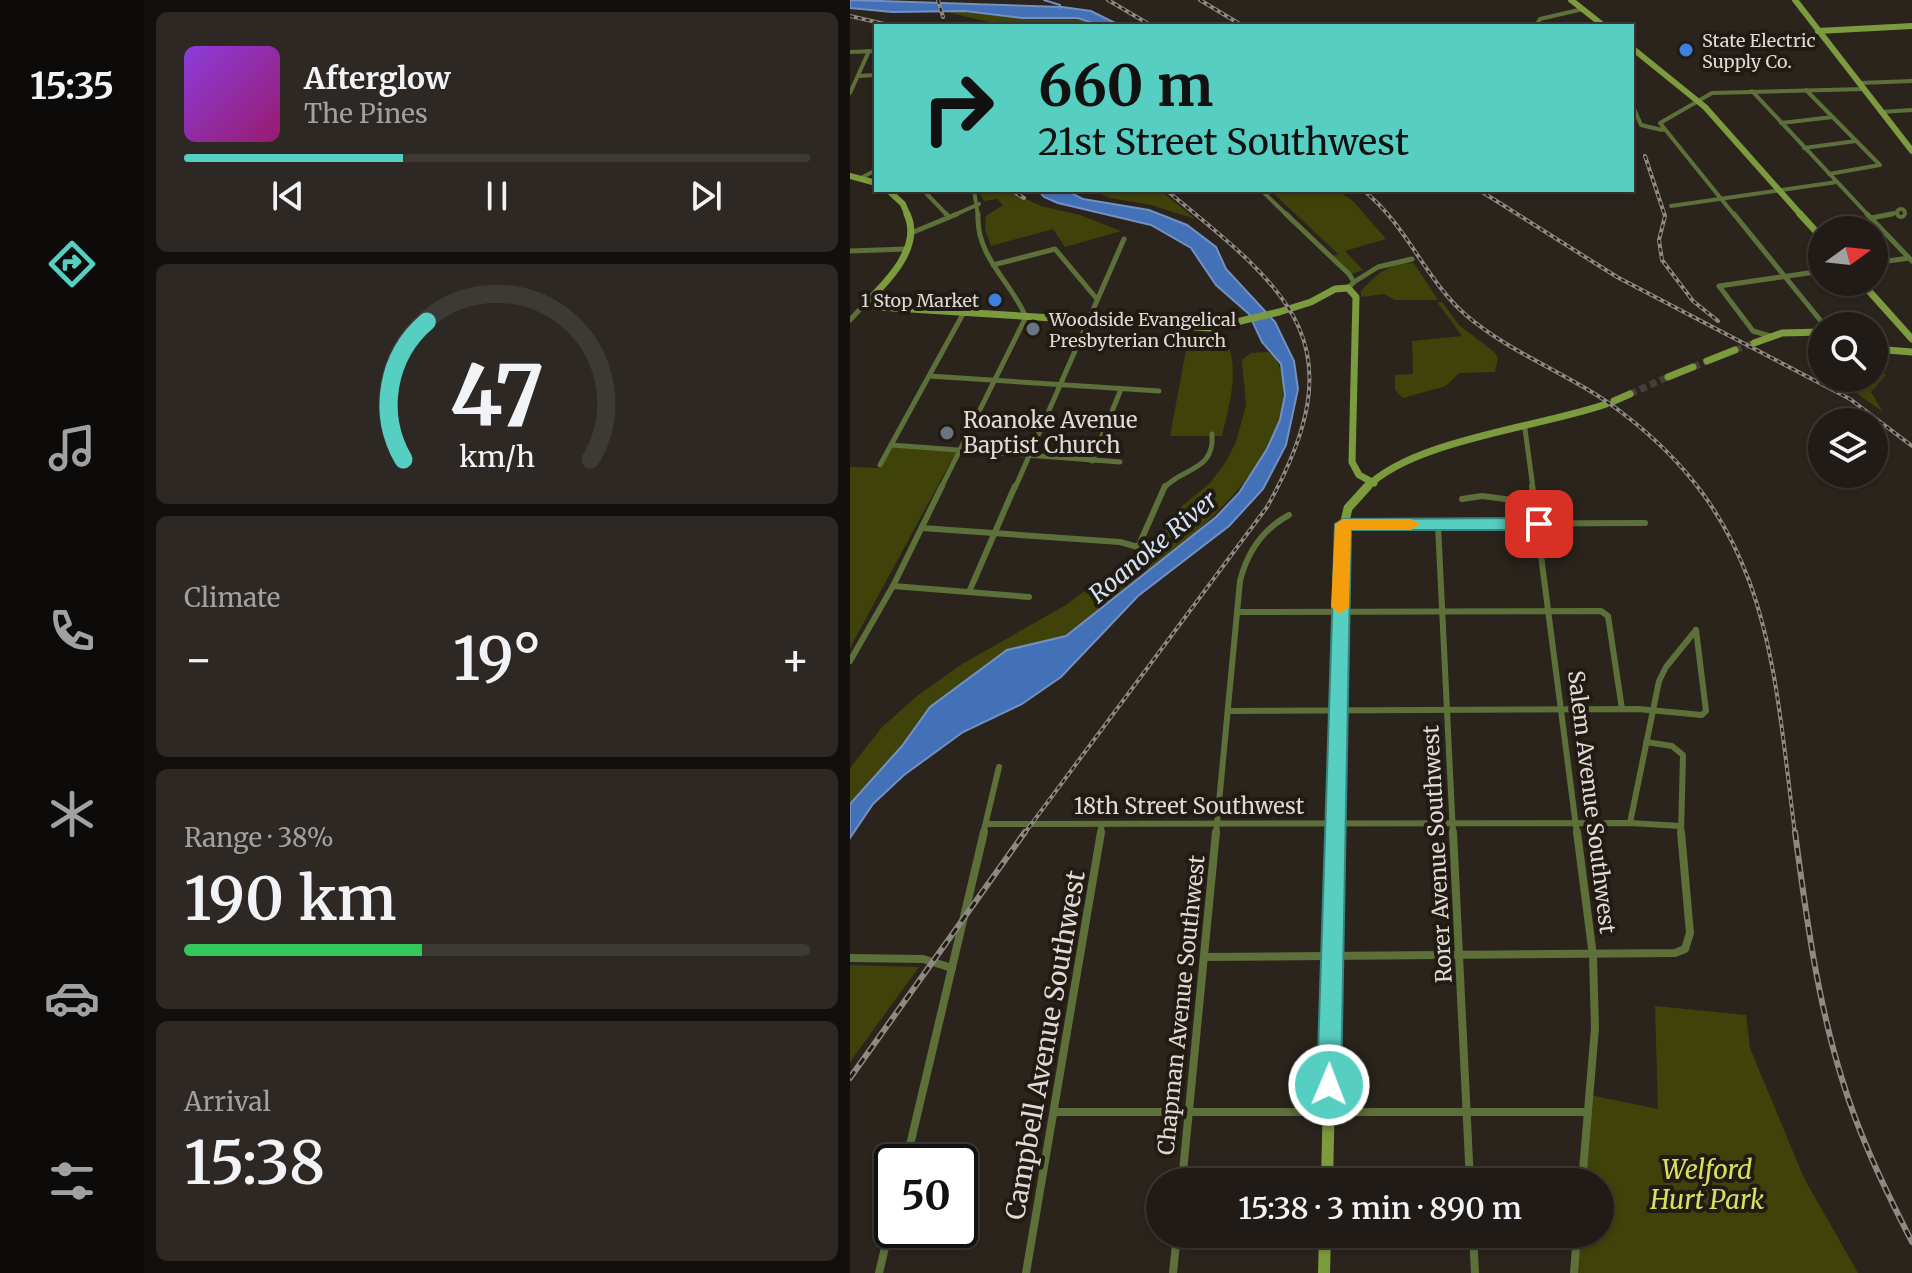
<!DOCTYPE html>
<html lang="en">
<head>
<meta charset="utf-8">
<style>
	body { margin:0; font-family:Merriweather,serif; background:#2d2823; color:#f1f3f6; height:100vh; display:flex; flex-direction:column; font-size:30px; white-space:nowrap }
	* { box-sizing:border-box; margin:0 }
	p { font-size:26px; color:#a2a1a1 }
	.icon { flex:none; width:44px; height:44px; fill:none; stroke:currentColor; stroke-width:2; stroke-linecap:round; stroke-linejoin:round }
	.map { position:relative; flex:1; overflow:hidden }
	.side { display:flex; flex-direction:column; gap:12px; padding:12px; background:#120f0c; width:706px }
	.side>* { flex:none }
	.banner { position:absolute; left:24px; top:24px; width:760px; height:168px; border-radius:0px; box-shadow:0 2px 6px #0004,0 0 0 2px #3d3935; background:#57cec2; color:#111; overflow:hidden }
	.needle { width:52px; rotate:75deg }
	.tools { position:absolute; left:958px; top:216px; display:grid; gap:16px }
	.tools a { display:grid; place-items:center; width:80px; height:80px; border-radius:50%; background:#201b16; box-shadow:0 2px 6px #0004,0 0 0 2px #3d3935; font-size:40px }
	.speed { position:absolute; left:24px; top:1144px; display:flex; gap:16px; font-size:40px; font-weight:700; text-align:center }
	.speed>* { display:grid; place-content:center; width:104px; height:104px; border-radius:50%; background:#201b16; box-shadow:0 2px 6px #0004,0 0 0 2px #3d3935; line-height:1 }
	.speed .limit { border:4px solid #111; border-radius:12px; background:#fff; color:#111 }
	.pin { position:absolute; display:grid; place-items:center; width:68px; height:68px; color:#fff; margin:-34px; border-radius:16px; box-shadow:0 4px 12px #0006 }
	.me { position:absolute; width:88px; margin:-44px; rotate:1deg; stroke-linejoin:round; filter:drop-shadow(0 0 6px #0008) }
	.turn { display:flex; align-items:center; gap:28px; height:168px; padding:0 32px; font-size:36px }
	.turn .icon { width:104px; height:104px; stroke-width:2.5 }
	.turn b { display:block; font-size:56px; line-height:68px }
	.big { font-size:60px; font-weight:600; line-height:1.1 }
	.side .tile { flex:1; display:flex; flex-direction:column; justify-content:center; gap:12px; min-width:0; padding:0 28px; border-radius:12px; background:#2d2823 }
	.side .dial { align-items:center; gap:0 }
	.dial svg { height:208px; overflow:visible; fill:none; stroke:#3d3935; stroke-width:7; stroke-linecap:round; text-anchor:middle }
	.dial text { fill:#f1f3f6; stroke:none }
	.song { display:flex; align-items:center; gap:24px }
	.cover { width:96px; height:96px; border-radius:12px; background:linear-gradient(135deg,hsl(270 70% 55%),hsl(320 70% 35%)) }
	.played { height:8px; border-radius:4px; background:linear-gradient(90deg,#57cec2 35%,#3d3935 35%) }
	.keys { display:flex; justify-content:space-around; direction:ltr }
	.heat { display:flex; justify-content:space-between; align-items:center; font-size:44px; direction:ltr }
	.charge { height:12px; border-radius:6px; background:linear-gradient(90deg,#34c759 38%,#3d3935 0) }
	.trip { position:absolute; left:296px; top:1168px; width:468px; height:80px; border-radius:40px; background:#201b16; box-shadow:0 2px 6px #0004,0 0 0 2px #3d3935; font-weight:600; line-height:80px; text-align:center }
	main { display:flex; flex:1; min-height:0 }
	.tab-bar { display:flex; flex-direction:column; width:144px; justify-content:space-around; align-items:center; background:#0d0b09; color:#a2a1a1 }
	.tab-bar .icon { width:56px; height:56px }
	.tab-bar .selected { color:#57cec2 }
	.tab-bar b { font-size:36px; color:#f1f3f6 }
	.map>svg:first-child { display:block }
	.green { fill:#3f4209 }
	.water { fill:#4371b8; stroke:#7290c1; stroke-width:2 }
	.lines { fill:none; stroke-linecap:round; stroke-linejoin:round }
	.stream { stroke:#7290c1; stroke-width:2 }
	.secondary-tunnel { stroke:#463f39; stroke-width:7; stroke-dasharray:7 4; stroke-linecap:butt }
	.street-far3 { stroke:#5d7039; stroke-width:4 }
	.street-far2 { stroke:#5d7039; stroke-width:5 }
	.street-far1 { stroke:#5d7039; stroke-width:6 }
	.street { stroke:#5d7039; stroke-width:8 }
	.secondary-far3 { stroke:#7c9a3e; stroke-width:6 }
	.secondary-far2 { stroke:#7c9a3e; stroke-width:7 }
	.secondary-far1 { stroke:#7c9a3e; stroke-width:9 }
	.secondary { stroke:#7c9a3e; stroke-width:12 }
	.rail-far1-casing { stroke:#8f8983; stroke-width:4 }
	.rail-casing { stroke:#8f8983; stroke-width:6 }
	.rail-far1 { stroke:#211b14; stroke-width:2; stroke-dasharray:4; stroke-linecap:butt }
	.rail { stroke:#211b14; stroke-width:3; stroke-dasharray:8; stroke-linecap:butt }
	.route { fill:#57cec2; stroke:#39867e; stroke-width:2 }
	.slow { fill:#f59e0b }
	.shop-dot { fill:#3f7fe0; stroke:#211b14; stroke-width:3 }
	.worship-dot { fill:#6b7280; stroke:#211b14; stroke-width:3 }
	.labels { text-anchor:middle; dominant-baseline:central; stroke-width:8; stroke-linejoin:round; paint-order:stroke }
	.far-poi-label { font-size:18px; fill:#dedad5; stroke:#211b14; text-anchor:start }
	.poi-label { font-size:22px; fill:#dedad5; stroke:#211b14; text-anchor:start }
	.street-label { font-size:22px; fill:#dedad5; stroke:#211b14 }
	.water-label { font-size:24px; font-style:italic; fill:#d5e2f6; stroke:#211b14 }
	.near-street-label { font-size:26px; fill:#dedad5; stroke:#211b14 }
	.near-park-label { font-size:26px; font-style:italic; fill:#d8e05e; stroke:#211b14 }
</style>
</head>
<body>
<main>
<nav class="tab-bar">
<b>15:35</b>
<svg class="icon selected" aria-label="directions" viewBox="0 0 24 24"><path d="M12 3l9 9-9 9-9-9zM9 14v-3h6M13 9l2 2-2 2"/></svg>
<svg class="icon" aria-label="music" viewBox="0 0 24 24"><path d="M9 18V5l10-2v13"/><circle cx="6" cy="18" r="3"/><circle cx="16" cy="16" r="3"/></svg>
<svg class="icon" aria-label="phone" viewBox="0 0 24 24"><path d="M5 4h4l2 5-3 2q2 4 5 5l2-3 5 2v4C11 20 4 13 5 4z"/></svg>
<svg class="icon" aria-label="climate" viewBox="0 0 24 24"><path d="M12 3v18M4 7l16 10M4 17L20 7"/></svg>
<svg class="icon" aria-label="car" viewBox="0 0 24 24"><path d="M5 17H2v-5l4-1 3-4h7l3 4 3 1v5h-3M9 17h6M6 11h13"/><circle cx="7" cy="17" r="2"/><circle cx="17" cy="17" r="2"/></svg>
<svg class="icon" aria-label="filters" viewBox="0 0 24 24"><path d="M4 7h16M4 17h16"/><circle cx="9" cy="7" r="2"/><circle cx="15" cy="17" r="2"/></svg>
</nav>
<section class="side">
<div class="tile">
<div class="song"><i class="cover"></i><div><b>Afterglow</b><p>The Pines</p></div></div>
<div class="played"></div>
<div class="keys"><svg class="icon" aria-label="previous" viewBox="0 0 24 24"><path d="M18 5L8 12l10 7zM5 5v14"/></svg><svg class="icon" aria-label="pause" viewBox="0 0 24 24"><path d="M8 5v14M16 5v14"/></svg><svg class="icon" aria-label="next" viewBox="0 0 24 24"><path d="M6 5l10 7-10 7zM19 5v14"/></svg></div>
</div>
<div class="tile dial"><svg viewBox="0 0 100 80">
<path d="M14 69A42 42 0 1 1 86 69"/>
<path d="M14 69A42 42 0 0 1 23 16" stroke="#57cec2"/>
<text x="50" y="56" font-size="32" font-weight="700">47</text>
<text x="50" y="72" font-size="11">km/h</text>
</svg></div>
<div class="tile"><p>Climate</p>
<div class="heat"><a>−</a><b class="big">19°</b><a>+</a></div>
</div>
<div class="tile"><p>Range · 38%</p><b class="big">190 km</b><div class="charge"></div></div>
<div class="tile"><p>Arrival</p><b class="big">15:38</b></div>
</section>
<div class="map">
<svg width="1062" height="1273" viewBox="0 0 1062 1273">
	<rect width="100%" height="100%" fill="#2b241d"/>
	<g class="green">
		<polygon points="97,12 130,12 171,18 228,18 250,26 155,26"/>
		<polygon points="128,190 156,190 191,206 230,215 271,231 215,247 203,229 141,246 135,229 136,216 153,205 147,199 134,201"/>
		<polygon points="241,190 310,190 345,219 301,205 260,198"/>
		<polygon points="420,190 487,190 504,202 536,239 495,251 513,270 502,274 484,256 488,254"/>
		<path d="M564 263 588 300H545L534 294 511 297V291C527 274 537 263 564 263Z"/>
		<polygon points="587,302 592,302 609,325 644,352 648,358 645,372 609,373 596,386 553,398 545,390 545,375 563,374 562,341 612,336"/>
		<path d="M372 333C392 362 380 403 372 436H320L339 334Z"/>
		<path d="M418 352C430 360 431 371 433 384 443 453 348 534 299 570L288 560 307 546 326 511 360 483 375 463 386 442 396 405 392 360 401 353Z"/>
		<polygon points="1024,369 1036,375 1021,392 1033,412 1008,394 973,378 1007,384 1024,378"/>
		<polygon points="43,447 106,452 0,648 0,467 30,468"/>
		<polygon points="274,572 288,577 216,636 195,644 175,645 112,683 80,707 52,746 0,803 0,768 32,727 67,696 112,664 216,605 249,580"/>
		<polygon points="0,965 69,967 0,1062"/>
		<polygon points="805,1006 896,1015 900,1048 954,1178 1008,1273 724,1273 727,1234 750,1234 750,1182 732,1182 740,1095 808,1109"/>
	</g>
	<g class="water">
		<polygon points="0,0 212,7 241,11 271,26 251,26 228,18 172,18 115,11 42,12 0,8"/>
		<polygon points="188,190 215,190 233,199 299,210 337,225 366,247 376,269 425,322 444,361 448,389 436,445 413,489 379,526 288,596 211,677 172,704 113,732 54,775 23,804 0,838 0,804 52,746 80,707 157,650 216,636 366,517 389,493 417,449 430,420 435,395 431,364 412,342 399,314 366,285 341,248 301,225 208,203 194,197"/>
	</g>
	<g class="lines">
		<polyline class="stream" points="194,0 210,5 210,8"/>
		<g class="secondary-tunnel">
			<polyline points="885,350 904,343"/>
			<polyline points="843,367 857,361"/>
			<polyline points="780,394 818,377"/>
		</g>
		<g class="street-far3">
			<polyline points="692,26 688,22 690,19 733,9"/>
			<polyline points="0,52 26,51"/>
			<polyline points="8,76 26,75"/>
			<polyline points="1009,83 1062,81"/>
			<polyline points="956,90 1030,165 979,174"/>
			<polyline points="902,91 1019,216"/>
			<polyline points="0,93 19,51"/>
			<polyline points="782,104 791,125 812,130"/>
			<polyline points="1031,112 1062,110"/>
			<polyline points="931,123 983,117"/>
			<polyline points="954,148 1006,141"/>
			<polyline points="11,178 26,170"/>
			<polyline points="73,190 98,216"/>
			<polyline points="124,190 128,216"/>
			<polyline points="411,190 438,216"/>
			<polyline points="821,206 987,182"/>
			<circle cx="1051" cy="213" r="4"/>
			<polyline points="102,216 129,204"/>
			<polyline points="885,216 810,123 862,93 1014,89"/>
			<polyline points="1033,216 1045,213"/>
		</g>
		<g class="street-far2">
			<polyline points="96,214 99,217"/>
			<polyline points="436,214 499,274 504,282 498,288"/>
			<polyline points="884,214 975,326"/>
			<polyline points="1017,214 1062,261"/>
			<polyline points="1021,218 1042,214"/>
			<polyline points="61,233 107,214"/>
			<polyline points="0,251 57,249"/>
			<polyline points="1024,263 1059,258"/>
			<polyline points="143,265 205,249 247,299"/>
			<polyline points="504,282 528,267 562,259"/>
			<polyline points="0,320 13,306"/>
			<polyline points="920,336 903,331 869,286 972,271"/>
			<polyline points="79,376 309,391"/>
			<polyline points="675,429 683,488"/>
			<polyline points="41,445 270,462"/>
			<polyline points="242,461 271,389"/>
			<polyline points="30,465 113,314"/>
			<path d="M91 488 176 317C160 280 126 257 128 214"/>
			<polyline points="165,488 274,239"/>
			<path d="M314 488C332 467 365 472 362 434"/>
		</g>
		<g class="street-far1">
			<polyline points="682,486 727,834"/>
			<polyline points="612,499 632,496 686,503"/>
			<polyline points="494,524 795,523"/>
			<polyline points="588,525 603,834"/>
			<polyline points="72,528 270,542 288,547 315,486"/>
			<polyline points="43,586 179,597"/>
			<polyline points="119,592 165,486"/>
			<polyline points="387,612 751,611 758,616 772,709"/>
			<polyline points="0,661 43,586 92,486"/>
			<polyline points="379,711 788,709 852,715 856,711 846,630"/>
			<polyline points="796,742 822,746 833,755 831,834"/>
			<polyline points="780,823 809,681 816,667 846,630"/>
			<polyline points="136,824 780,823 830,826"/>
			<polyline points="133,834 149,767"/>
			<polyline points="250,834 252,824"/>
			<path d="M366 834 390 581C397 553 413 529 439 515"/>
		</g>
		<g class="street">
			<polyline points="603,832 620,1182"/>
			<polyline points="727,832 743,956 745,1028 732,1182"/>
			<polyline points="354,957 825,953 835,949 840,933 831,832"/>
			<polyline points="0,958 73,959 102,968"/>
			<polyline points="205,1112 738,1112"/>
			<polyline points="56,1162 134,832"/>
			<polyline points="332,1182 366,832"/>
			<polyline points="623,1234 625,1273"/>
			<polyline points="29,1273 42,1218"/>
			<polyline points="176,1273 251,832"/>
			<polyline points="323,1273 327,1234"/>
			<polyline points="724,1273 727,1234"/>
		</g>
		<g class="secondary-far3">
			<polyline points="721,0 754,26"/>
			<polyline points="945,0 1062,151"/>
			<polyline points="968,31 1062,26"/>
			<polyline points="782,48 855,107 952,216"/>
			<polyline points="0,176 26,183"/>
			<polyline points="38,190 53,204 58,216"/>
		</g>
		<g class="secondary-far2">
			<polyline points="950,214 972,238"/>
			<polyline points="1011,282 1062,339"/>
			<polyline points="13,306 361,328 429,312 461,302 485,289 498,288 506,297 502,462 509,475 524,483"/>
			<path d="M13 306C35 284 73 248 57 214"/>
			<polyline points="904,343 932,333 972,332"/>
			<polyline points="1024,349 1062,352"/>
			<polyline points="857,361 885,350"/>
			<polyline points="818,377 843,367"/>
			<polyline points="764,401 780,394"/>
			<path d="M516 488C562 440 691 427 756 404"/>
		</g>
		<polyline class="secondary-far1" points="485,834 493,530 498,508 518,486"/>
		<g class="secondary">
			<polyline points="477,1182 485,832"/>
			<polyline points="474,1273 475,1234"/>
		</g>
		<defs>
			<g id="rail-far1">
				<polyline points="88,0 93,17"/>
				<polyline points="258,0 302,26"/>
				<polyline points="350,0 393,26"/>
				<polyline points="0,16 43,26"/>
				<polyline points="795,156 815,216 809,240 812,260 843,301 868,321"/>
				<polyline points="161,190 174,198"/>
				<path d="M513 190C558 226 575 280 617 316 663 355 723 375 771 412 921 525 923 663 945 834"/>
				<polyline points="629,190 767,277 1000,399 1062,446"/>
				<path d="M174 834 417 507C509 343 441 292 316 190"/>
			</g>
			<g id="rail">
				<path d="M945 832C956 915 967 999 992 1079 1009 1136 1035 1189 1062 1242"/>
				<polyline points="0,1078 175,832"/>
			</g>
		</defs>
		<use href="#rail-far1" class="rail-far1-casing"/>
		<use href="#rail" class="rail-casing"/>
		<use href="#rail-far1" class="rail-far1"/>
		<use href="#rail" class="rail"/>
	</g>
	<polygon class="route" points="689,518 697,524 689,530 501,530 491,1085 487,1093 479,1097 471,1093 467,1085 485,524 493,519"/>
	<polygon class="slow" points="493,519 561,519 570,524 561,530 501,530 499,607 490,614 481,607 485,524"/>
	<g class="shop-dot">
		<circle cx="836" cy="50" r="8"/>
		<circle cx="145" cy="300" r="8"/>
	</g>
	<g class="worship-dot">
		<circle cx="183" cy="329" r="8"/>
		<circle cx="97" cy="433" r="8"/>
	</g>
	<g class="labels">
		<g class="far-poi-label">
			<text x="852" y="40">State Electric<tspan x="852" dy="21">Supply Co.</tspan></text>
			<text x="129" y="300" text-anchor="end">1 Stop Market</text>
			<text x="199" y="319">Woodside Evangelical<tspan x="199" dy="21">Presbyterian Church</tspan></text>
		</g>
		<g class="poi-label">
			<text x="113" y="420">Roanoke Avenue<tspan x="113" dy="25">Baptist Church</tspan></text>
		</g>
		<g class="street-label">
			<text transform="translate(742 802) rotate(83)">Salem Avenue Southwest</text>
			<text x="339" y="806">18th Street Southwest</text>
			<text transform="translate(587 854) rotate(-93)">Rorer Avenue Southwest</text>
			<text transform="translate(331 1005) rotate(-84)">Chapman Avenue Southwest</text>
		</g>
		<g class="water-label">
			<text transform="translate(303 547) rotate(-40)">Roanoke River</text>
		</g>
		<g class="near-street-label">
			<text transform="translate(195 1045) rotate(-80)">Campbell Avenue Southwest</text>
		</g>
		<g class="near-park-label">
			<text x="857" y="1169">Welford<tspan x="857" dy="30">Hurt Park</tspan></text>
		</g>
	</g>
</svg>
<div class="tools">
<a><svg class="needle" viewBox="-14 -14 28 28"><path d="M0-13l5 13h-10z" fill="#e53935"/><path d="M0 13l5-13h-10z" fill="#a2a1a1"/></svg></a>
<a><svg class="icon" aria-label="search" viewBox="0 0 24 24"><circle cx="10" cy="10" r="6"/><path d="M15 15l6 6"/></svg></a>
<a><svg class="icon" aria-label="layers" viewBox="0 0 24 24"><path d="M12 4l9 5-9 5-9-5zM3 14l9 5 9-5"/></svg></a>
</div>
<div class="speed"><div class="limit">50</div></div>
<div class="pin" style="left:689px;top:524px;background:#d93025"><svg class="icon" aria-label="arrive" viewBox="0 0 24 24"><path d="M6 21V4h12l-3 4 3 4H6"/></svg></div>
<svg class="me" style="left:479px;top:1085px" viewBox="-20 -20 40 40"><circle r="17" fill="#57cec2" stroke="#fff" stroke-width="3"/><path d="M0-11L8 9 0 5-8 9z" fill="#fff"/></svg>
<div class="trip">15:38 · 3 min · 890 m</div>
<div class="banner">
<div class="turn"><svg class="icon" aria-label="right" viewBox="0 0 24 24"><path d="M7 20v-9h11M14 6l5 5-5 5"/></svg><div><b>660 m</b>21st Street Southwest</div></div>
</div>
</div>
</main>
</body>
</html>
